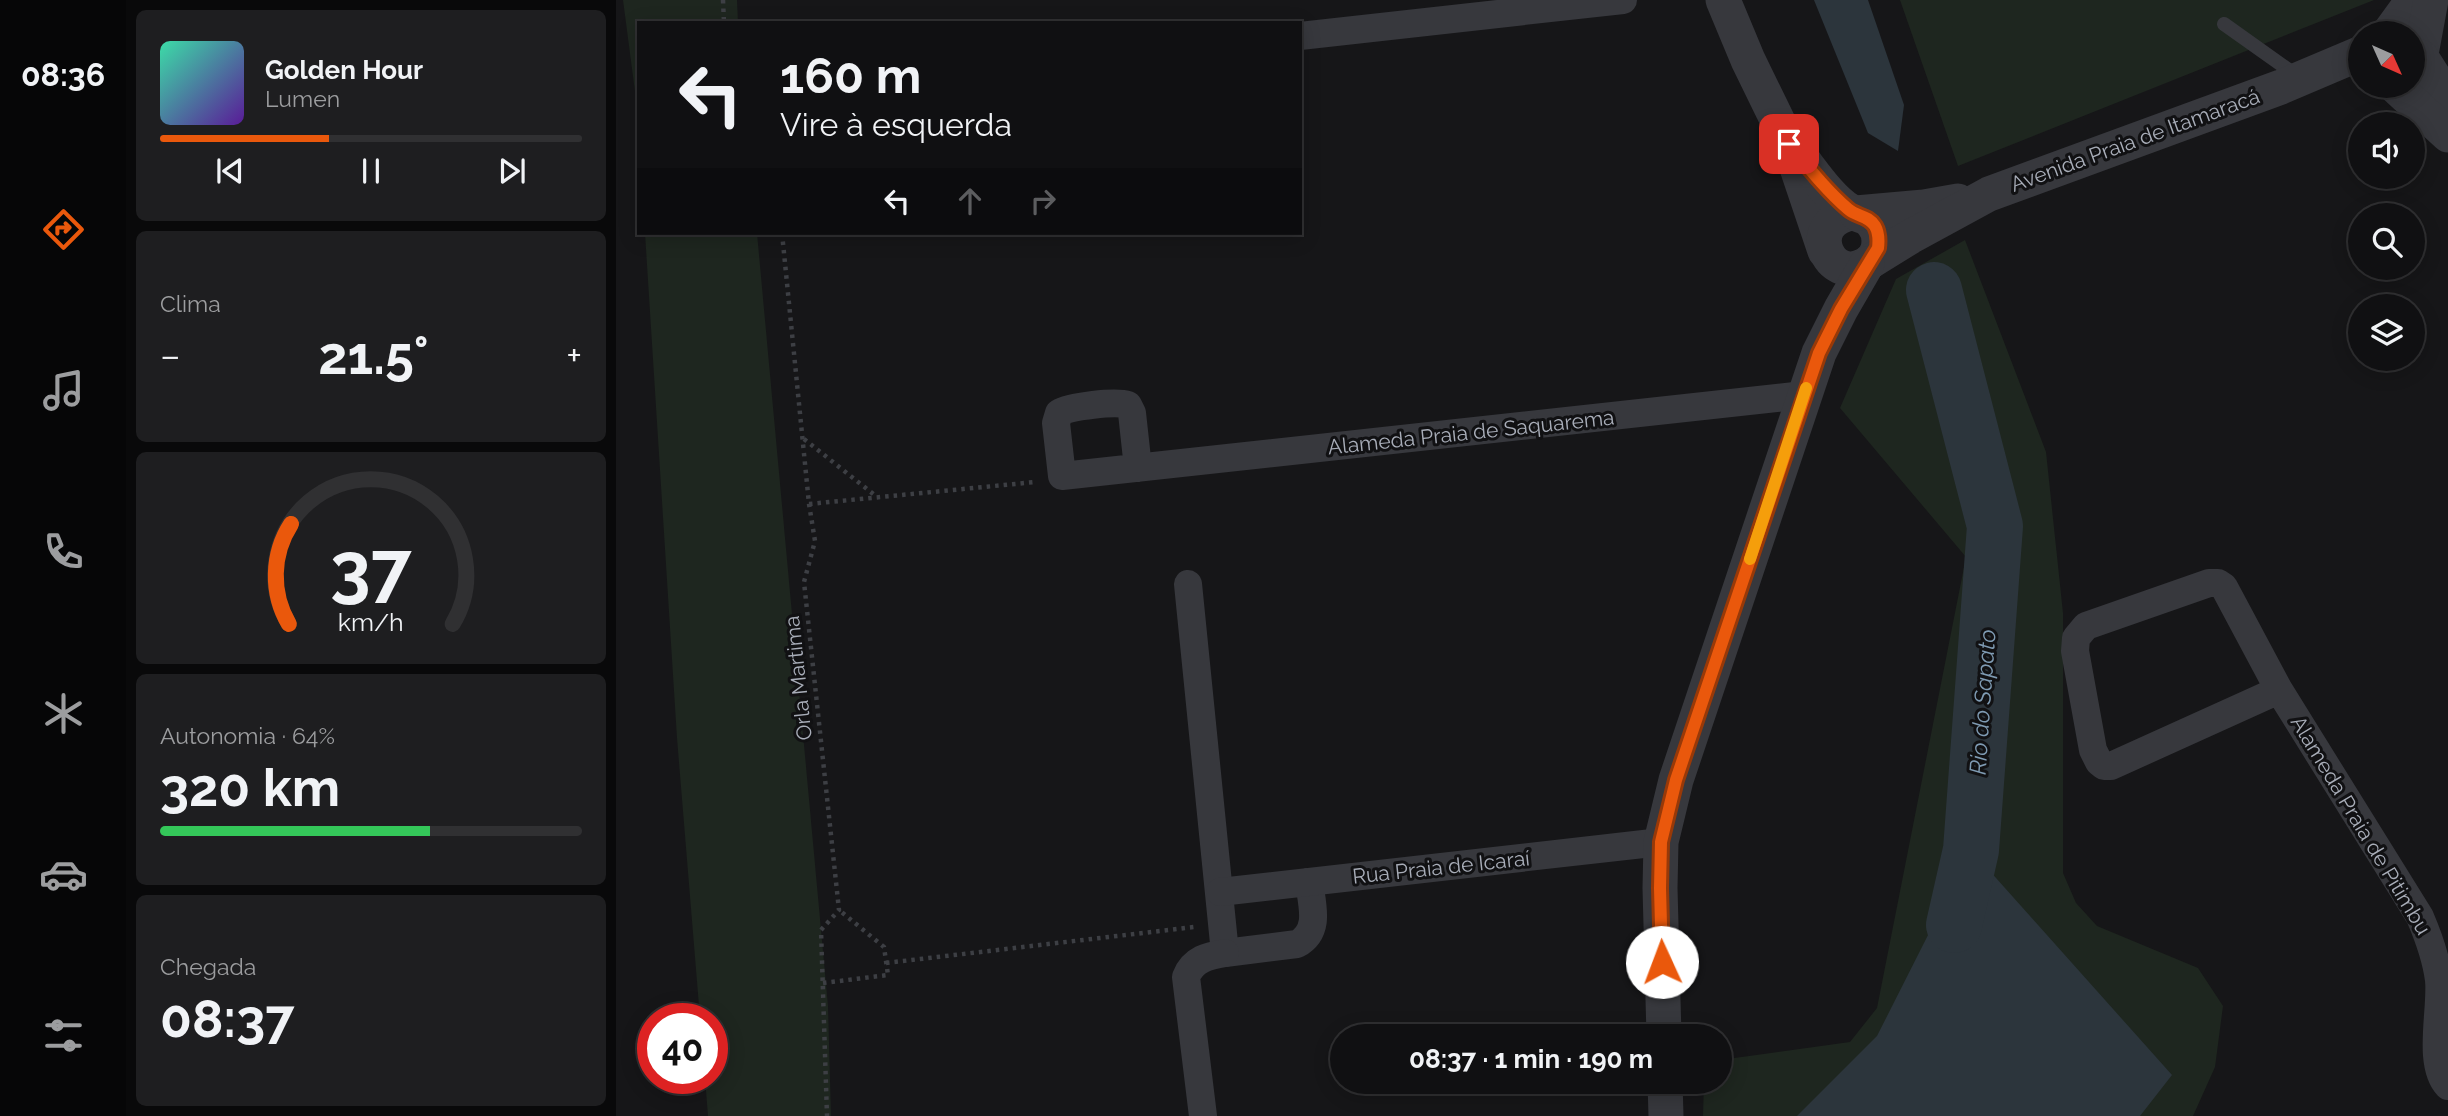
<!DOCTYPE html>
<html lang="pt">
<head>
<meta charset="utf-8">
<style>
	body { margin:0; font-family:Raleway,sans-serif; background:#1e1e20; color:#f1f3f6; height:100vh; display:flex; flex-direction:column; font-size:26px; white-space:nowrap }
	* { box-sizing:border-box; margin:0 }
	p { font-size:23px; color:#9c9d9f }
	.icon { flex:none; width:38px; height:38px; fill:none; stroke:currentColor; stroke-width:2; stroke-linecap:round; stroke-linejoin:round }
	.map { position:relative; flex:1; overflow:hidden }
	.panel { display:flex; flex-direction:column; gap:10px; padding:10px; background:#09090a; width:490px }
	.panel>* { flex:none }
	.banner { position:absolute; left:21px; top:21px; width:665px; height:214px; border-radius:0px; box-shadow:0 4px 18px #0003,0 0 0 2px #303032; background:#101012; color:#f1f3f6; overflow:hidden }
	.needle { width:46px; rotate:135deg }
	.tools { position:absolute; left:1732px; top:21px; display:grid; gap:14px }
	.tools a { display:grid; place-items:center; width:77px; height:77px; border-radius:50%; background:#101012; box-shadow:0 4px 18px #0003,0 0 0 2px #303032; font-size:35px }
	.speed { position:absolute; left:21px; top:1003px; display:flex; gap:14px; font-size:35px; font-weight:700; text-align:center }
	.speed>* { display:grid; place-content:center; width:91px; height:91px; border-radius:50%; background:#101012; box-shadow:0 4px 18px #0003,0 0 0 2px #303032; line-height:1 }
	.speed .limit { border:10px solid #d22; background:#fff; color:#111 }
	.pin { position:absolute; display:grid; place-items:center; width:60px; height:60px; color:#fff; margin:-30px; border-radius:14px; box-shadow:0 4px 10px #0006 }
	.me { position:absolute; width:77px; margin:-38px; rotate:358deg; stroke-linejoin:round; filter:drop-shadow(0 0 5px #0008) }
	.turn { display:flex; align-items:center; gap:24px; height:147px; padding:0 28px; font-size:32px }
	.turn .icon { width:91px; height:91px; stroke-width:2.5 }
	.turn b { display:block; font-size:49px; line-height:60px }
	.lanes { display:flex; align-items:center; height:66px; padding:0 28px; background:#0003; justify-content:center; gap:35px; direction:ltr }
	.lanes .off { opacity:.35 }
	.big { font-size:52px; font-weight:700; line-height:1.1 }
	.panel .widget { flex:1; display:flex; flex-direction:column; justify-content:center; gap:10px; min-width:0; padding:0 24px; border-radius:10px; background:#1e1e20 }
	.panel .dial { align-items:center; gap:0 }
	.dial svg { height:182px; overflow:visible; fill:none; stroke:#303032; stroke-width:7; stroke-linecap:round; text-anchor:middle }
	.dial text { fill:#f1f3f6; stroke:none }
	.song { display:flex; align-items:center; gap:21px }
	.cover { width:84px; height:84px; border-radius:10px; background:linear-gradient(135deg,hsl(160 70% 55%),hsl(270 70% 35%)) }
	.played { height:7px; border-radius:4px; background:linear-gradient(90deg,#ea580c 40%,#303032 40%) }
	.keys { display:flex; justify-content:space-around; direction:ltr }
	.heat { display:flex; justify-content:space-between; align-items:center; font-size:38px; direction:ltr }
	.charge { height:10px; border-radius:5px; background:linear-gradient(90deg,#34c759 64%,#303032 0) }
	.trip { position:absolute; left:714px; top:1024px; width:402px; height:70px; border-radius:35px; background:#101012; box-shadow:0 4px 18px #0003,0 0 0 2px #303032; font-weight:700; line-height:70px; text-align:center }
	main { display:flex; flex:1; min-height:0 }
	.tab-bar { display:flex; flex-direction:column; width:126px; justify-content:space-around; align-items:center; background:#060607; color:#9c9d9f }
	.tab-bar .icon { width:49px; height:49px }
	.tab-bar .on { color:#ea580c }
	.tab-bar b { font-size:32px; color:#f1f3f6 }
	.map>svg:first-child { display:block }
	.green { fill:#1e261f }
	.water { fill:#2c353c }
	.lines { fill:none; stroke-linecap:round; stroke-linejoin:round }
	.river { stroke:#2c353c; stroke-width:56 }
	.path { stroke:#3d3f44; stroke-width:4.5; stroke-dasharray:3.5 5; stroke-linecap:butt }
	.service { stroke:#37383d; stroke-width:14 }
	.minor { stroke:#37383d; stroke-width:28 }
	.tertiary { stroke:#37383d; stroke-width:35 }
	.route-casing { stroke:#983908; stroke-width:18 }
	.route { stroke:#ea580c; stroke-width:12 }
	.slow { stroke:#f59e0b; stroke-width:12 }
	.labels { text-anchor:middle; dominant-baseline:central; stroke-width:6; stroke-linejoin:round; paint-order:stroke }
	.street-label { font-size:21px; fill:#a8adb8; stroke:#111113 }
	.water-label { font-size:23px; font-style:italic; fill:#7f9bb3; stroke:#111113 }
</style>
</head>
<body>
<main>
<nav class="tab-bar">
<b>08:36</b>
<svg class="icon on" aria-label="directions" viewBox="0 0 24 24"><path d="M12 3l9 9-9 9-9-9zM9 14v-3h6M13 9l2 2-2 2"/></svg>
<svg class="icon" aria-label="music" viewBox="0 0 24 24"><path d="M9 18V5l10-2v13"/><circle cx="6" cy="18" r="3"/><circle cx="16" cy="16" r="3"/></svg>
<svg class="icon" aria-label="phone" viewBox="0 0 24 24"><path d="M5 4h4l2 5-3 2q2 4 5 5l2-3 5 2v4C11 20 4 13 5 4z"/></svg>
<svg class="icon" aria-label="climate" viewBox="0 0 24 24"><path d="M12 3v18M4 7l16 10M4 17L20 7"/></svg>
<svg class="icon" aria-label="car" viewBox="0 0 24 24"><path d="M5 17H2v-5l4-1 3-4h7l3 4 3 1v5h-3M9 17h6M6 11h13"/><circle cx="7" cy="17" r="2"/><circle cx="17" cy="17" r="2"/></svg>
<svg class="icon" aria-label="filters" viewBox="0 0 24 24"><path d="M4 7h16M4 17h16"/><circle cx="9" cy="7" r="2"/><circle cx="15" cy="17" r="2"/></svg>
</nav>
<section class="panel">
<div class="widget">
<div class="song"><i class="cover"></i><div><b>Golden Hour</b><p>Lumen</p></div></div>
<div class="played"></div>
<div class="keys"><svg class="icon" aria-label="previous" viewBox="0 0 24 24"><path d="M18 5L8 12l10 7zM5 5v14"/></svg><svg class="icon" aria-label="pause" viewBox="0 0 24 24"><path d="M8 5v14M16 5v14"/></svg><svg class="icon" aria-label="next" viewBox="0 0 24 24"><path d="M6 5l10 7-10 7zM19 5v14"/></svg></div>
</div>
<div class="widget"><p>Clima</p>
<div class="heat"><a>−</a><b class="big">21.5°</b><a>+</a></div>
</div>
<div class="widget dial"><svg viewBox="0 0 100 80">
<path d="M14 69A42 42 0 1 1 86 69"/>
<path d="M14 69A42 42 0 0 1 15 25" stroke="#ea580c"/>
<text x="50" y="56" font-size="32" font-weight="700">37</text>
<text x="50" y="72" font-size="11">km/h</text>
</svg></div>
<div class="widget"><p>Autonomia · 64%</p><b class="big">320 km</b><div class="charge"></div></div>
<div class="widget"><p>Chegada</p><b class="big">08:37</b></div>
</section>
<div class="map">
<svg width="1832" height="1116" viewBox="0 0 1832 1116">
	<rect width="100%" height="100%" fill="#161618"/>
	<g class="green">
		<polygon points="7,0 121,0 122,23 23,23 23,143 20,99"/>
		<polygon points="1284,0 1758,0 1342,166"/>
		<polygon points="29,233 141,233 212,1006 215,1116 92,1116 89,1078 96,1078 96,1018 84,1018 61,738"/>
		<polygon points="1349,240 1430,452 1447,613 1447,873 1460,903 1481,926 1582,968 1607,1006 1599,1067 1577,1116 1087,1116 1088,1082 1104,1082 1104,1060 1234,1042 1261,1008 1350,557 1224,408 1280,279"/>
	</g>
	<g class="water">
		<polygon points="1198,0 1252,0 1288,105 1282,151 1252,133"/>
		<polygon points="1355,850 1556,1075 1524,1116 1181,1116 1261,1036"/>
	</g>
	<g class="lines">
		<polyline class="river" points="1318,290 1379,526 1355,850 1338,925"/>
		<g class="path">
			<polyline points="107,0 108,23"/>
			<polyline points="166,233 193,504 199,541 188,582 223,910 205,930 211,1116"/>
			<polyline points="188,439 261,497"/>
			<polyline points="193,504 419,482"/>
			<polyline points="270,963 578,927"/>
			<polyline points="207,983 272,975 268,947 223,910"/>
		</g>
		<polyline class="service" points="1608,24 1684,78"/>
		<g class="minor">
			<polyline points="684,36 1007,0"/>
			<path d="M522 468 516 413 512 405C500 401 454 406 443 413L440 423 446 476 1188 395"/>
			<path d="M572 584 609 953 681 944C705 931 696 905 693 882"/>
			<path d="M1663 690 1495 766H1488L1483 762 1477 750 1459 651 1460 638 1470 626 1593 583H1602L1608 587 1663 690 1804 917C1813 938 1820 957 1823 980 1826 1009 1811 1064 1832 1086"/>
			<polyline points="604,892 1045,842"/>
			<path d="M587 1116 570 977C577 959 592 956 609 953"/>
		</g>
		<g class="tertiary">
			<polyline points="1107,0 1132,60 1173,144 1209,251"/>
			<polyline points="1773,33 1797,0"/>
			<polyline points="1805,54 1815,0"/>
			<polyline points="1805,57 1832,99"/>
			<polyline points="1779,86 1832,135"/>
			<path d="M1187 160C1200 177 1216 200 1234 211 1242 216 1251 215 1257 224 1263 231 1264 240 1262 249 1260 256 1255 262 1249 265 1212 285 1186 222 1236 213"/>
			<polyline points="1240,213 1308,207 1342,201"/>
			<polyline points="1255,261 1294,237 1373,194 1665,87 1745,53"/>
			<polyline points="1048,1036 1044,888 1045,842 1060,780 1203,353 1225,309 1251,264"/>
			<polyline points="1049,1082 1050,1116"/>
		</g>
	</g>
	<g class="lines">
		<defs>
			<path id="route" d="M1046 962 1044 888 1045 842 1060 780 1203 353 1225 309 1262 248C1263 240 1263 233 1259 226 1252 215 1241 217 1232 209 1210 190 1192 167 1173 144"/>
		</defs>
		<use href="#route" class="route-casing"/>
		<use href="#route" class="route"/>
		<polyline class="slow" points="1134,559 1190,388"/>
	</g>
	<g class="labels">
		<g class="street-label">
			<text transform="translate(1519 140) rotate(-20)">Avenida Praia de Itamaracá</text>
			<text transform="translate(855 432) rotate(-6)">Alameda Praia de Saquarema</text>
			<text transform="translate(182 678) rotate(-96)">Orla Martima</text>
			<text transform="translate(1745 825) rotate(59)">Alameda Praia de Pitimbu</text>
			<text transform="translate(825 867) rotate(-6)">Rua Praia de Icaraí</text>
		</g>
		<g class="water-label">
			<text transform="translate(1366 702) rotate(-86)">Rio do Sapato</text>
		</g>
	</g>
</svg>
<div class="tools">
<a><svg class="needle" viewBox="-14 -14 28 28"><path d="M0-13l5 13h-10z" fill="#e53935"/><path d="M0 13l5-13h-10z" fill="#9c9d9f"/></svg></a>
<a><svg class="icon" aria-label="sound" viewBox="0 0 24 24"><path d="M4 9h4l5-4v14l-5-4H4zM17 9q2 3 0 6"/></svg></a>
<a><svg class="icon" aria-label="search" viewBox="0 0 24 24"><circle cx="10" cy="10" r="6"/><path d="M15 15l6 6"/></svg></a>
<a><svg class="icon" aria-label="layers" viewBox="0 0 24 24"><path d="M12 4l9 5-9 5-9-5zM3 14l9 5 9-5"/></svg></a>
</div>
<div class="speed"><div class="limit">40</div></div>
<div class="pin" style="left:1173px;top:144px;background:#d93025"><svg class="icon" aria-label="arrive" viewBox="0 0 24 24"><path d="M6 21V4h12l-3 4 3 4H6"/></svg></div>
<svg class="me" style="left:1046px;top:962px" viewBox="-20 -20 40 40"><circle r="19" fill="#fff"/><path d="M0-13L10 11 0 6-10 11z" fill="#ea580c"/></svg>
<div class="trip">08:37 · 1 min · 190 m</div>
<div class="banner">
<div class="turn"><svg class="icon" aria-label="left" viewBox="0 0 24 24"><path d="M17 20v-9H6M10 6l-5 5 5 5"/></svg><div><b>160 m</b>Vire à esquerda</div></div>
<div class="lanes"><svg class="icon" aria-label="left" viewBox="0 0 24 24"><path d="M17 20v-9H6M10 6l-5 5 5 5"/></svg><svg class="icon off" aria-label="ahead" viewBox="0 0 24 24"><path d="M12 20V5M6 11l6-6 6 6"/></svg><svg class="icon off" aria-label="right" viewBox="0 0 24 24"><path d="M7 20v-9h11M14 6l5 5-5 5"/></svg></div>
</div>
</div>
</main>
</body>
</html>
